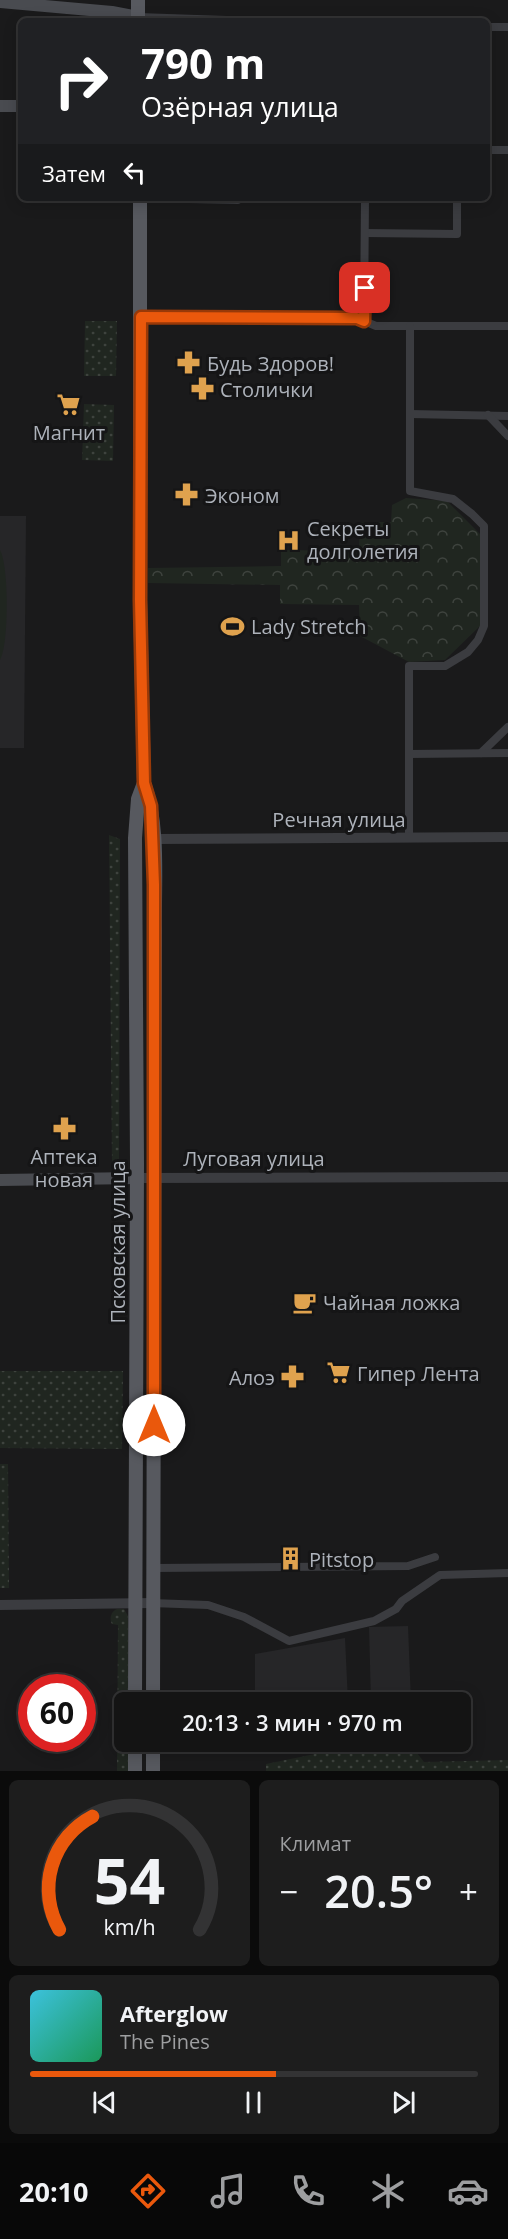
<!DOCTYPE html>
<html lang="ru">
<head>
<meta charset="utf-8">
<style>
	body { margin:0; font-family:"Open Sans",sans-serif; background:#1d1d1d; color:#f1f3f6; height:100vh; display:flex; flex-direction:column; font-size:22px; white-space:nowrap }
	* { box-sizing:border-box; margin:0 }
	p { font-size:20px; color:#9d9ea0 }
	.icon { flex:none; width:33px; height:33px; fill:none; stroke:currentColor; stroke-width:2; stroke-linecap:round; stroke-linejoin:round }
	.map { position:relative; height:1771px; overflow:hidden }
	.panel { display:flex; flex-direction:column; gap:9px; padding:9px; background:#0b0b0b; flex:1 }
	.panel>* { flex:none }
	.guide { position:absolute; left:18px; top:18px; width:472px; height:183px; border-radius:9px; box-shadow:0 3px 15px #0003,0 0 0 2px #333334; background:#202124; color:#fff; overflow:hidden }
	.speed { position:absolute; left:18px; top:1674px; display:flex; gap:12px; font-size:30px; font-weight:700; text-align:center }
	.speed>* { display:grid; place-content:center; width:78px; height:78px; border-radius:50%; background:#141414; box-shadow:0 3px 15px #0003,0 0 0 2px #333334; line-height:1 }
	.speed .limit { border:9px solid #d22; background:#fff; color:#111 }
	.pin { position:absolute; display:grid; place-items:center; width:51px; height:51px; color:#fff; margin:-26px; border-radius:12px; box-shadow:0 3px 9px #0006 }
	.me { position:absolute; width:66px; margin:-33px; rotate:0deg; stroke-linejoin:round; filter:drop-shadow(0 0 4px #0008) }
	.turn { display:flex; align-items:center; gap:21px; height:126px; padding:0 24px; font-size:27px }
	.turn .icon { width:78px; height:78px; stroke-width:2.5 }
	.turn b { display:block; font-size:42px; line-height:51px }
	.then { display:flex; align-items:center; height:57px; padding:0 24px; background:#0003; gap:12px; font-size:22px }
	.big { font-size:45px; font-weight:600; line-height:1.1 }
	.panel .card { flex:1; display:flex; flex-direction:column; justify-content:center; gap:9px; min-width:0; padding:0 21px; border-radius:9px; background:#1d1d1d }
	.panel .dial { align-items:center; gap:0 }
	.dial svg { height:156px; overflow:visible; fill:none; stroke:#333334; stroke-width:7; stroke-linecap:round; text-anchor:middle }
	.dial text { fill:#f1f3f6; stroke:none }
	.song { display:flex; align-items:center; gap:18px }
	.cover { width:72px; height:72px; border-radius:9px; background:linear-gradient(135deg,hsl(190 70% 55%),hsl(150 70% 35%)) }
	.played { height:6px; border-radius:3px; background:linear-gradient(90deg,#ea580c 55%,#333334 55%) }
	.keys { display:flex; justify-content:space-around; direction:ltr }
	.heat { display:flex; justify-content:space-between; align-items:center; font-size:33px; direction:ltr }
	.panel .tiles { flex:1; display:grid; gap:9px; grid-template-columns:1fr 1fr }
	.card:last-child { grid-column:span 2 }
	.trip { position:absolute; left:114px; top:1692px; width:357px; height:60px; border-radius:9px; background:#141414; box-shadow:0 3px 15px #0003,0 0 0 2px #333334; font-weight:600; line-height:60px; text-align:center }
	.menu { display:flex; height:96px; justify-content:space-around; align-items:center; background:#080808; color:#9d9ea0 }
	.menu .icon { width:42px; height:42px }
	.menu .selected { color:#ea580c }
	.menu b { font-size:27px; color:#f1f3f6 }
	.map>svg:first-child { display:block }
	.built { fill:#262628 }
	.grass { fill:url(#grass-dots) }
	.forest { fill:url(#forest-crowns) }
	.pitch { fill:#202620 }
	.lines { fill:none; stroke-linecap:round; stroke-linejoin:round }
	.minor { stroke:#3b3c40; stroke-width:8 }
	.tertiary { stroke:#3b3c40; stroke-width:10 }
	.secondary { stroke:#494b50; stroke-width:12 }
	.primary { stroke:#57595f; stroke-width:14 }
	.route-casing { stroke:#983908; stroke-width:15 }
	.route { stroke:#ea580c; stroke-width:10 }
	.labels { text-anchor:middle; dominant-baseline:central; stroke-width:6; stroke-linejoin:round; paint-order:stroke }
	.poi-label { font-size:20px; fill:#adb2ba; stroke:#151516; text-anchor:start }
	.street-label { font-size:20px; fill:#adb2ba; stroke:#151516 }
</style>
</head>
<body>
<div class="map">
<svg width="508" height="1771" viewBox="0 0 508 1771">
	<defs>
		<pattern id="grass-dots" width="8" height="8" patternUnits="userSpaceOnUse" patternTransform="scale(1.5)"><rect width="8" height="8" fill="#202620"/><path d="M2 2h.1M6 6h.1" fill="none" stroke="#3e433e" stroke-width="1.8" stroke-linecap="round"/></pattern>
		<pattern id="forest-crowns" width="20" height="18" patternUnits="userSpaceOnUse" patternTransform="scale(1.5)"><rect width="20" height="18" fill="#202620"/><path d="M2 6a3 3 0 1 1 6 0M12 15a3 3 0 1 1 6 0" fill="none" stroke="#3e433e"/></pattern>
	</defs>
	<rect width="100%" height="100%" fill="#1a1a1b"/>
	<g class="built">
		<polygon points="0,516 26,516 24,748 0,748"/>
		<polygon points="408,1626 411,1702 371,1702 369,1627"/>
		<polygon points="345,1638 348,1702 255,1702 255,1654"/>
	</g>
	<g class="grass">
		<polygon points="85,321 117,321 116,376 84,376"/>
		<polygon points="84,404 114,405 113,461 82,460"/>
		<polygon points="109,835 120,839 119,1163 112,1162"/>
		<polygon points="0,1371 123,1371 122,1449 0,1448"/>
		<polygon points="0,1464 8,1464 9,1588 0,1588"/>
		<path d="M117 1609H124L128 1616V1702H124V1742H128V1771H117L118 1625 112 1624C109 1619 111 1611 117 1609Z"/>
		<polygon points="410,1744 424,1762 508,1760 508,1771 266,1771 266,1764 344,1748"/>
	</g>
	<polygon class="forest" points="406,498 447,501 480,534 480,626 445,660 409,662 360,636 359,605 280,604 280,585 148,583 148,568 281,566 281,550 359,551 360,522 391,522 392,505"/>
	<path class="pitch" d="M0 550C9 566 9 644 0 660Z"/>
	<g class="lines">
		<g class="minor">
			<polyline points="138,17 257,21"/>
			<polyline points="488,27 508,27"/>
			<polyline points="488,152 490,150 508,150"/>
			<polyline points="140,198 238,200 241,198"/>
			<polyline points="365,233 457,234 457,198"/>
			<polyline points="141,317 357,318 376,326 508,326"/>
			<polyline points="364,321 365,198"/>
			<polyline points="410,414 508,416"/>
			<polyline points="488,415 508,436"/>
			<polyline points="481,753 508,727"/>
			<polyline points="409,754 508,753"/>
			<polyline points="409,837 409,666 445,666 468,652 478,640 484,626 484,526 472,514 453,499 410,491 410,326"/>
			<polyline points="153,1568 408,1566 435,1557"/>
			<polyline points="151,1603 208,1605 244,1617 289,1641 374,1621 396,1609 402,1601 440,1575 508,1573"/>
		</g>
		<g class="tertiary">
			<polyline points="154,839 508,837"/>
			<polyline points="136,1178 508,1177"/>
			<polyline points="0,1605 153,1603"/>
		</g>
		<g class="secondary">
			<polyline points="0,2 112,12 138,17"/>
			<polyline points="0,106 21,106"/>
			<polyline points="0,1180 136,1178"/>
		</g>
		<g class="primary">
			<polyline points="138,21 138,0"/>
			<path d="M140 198V600L144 783C160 827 154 884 155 931L153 1702"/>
			<polyline points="135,1702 137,1164 135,838 138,799 144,783"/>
			<polyline points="153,1742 153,1771"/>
			<polyline points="135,1771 135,1742"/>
		</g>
	</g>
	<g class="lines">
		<defs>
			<polyline id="route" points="154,1425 154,885 151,806 144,783 140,600 141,317 357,318 364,321 365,288"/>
		</defs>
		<use href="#route" class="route-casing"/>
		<use href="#route" class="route"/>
	</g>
	<defs>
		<symbol id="pharmacy-bare" viewBox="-9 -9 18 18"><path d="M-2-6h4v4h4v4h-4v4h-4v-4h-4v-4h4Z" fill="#dfa24e" stroke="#151516" stroke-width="2.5" paint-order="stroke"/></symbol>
		<symbol id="supermarket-bare" viewBox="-9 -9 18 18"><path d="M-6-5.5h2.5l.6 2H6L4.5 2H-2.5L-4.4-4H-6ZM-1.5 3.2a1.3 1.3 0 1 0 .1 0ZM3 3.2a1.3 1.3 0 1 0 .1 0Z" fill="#dfa24e" stroke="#151516" stroke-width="2.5" paint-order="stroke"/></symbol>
		<symbol id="hospital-bare" viewBox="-9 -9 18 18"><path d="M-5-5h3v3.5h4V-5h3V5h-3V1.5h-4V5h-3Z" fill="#dfa24e" stroke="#151516" stroke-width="2.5" paint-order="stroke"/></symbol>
		<symbol id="stadium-bare" viewBox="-9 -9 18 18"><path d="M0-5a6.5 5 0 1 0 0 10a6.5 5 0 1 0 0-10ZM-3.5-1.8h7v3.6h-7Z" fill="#dfa24e" stroke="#151516" stroke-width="2.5" paint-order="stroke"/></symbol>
		<symbol id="cafe-bare" viewBox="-9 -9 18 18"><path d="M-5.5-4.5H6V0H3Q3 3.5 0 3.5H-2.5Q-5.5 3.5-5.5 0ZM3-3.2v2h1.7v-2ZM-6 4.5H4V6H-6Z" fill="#dfa24e" stroke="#151516" stroke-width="2.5" paint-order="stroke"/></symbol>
		<symbol id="building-bare" viewBox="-9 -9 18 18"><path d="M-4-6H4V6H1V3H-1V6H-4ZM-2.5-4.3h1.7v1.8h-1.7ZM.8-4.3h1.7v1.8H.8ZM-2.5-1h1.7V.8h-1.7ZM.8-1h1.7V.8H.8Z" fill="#dfa24e" stroke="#151516" stroke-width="2.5" paint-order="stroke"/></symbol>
	</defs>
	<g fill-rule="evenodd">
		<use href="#pharmacy-bare" x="172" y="346" width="33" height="33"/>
		<use href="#pharmacy-bare" x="186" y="372" width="33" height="33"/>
		<use href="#supermarket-bare" x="52" y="388" width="33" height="33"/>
		<use href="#pharmacy-bare" x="170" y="478" width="33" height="33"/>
		<use href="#hospital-bare" x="272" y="524" width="33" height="33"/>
		<use href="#stadium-bare" x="216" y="610" width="33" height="33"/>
		<use href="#pharmacy-bare" x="48" y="1112" width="33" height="33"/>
		<use href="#cafe-bare" x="288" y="1286" width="33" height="33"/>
		<use href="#supermarket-bare" x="322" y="1356" width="33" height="33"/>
		<use href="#pharmacy-bare" x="276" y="1360" width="33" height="33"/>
		<use href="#building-bare" x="274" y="1542" width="33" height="33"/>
	</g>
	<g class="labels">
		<g class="poi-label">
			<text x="207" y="363">Будь Здоров!</text>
			<text x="220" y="389">Столички</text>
			<text x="69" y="432" text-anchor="middle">Магнит</text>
			<text x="205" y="495">Эконом</text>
			<text x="307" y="528">Секреты<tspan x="307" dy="23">долголетия</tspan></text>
			<text x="251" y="626">Lady Stretch</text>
			<text x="64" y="1156" text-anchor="middle">Аптека<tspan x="64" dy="23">новая</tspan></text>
			<text x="323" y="1302">Чайная ложка</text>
			<text x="357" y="1373">Гипер Лента</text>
			<text x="275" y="1377" text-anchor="end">Алоэ</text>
			<text x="309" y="1559">Pitstop</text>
		</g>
		<g class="street-label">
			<text x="339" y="819">Речная улица</text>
			<text x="254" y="1158">Луговая улица</text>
			<text transform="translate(117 1242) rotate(-90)">Псковская улица</text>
		</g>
	</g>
</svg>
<div class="speed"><div class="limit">60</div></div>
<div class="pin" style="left:365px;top:288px;background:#d93025"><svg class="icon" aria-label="arrive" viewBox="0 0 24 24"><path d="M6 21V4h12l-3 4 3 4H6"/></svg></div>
<svg class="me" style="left:154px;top:1425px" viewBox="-20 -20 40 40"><circle r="19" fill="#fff"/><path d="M0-13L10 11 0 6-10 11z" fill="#ea580c"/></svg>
<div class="trip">20:13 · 3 мин · 970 m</div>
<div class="guide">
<div class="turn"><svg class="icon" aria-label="right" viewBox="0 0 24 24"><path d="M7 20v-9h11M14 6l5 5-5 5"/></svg><div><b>790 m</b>Озёрная улица</div></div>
<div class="then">Затем<svg class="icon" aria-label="left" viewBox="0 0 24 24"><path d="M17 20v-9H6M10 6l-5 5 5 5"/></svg></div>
</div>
</div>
<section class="panel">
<div class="tiles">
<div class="card dial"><svg viewBox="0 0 100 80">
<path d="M14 69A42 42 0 1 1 86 69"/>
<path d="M14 69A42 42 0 0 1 31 11" stroke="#ea580c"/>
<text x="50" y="56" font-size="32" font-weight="700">54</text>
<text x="50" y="72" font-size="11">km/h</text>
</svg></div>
<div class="card"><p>Климат</p>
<div class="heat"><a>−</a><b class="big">20.5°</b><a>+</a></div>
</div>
<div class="card">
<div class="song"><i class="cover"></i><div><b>Afterglow</b><p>The Pines</p></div></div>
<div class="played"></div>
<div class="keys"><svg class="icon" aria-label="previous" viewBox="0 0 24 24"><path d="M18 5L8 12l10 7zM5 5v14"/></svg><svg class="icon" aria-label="pause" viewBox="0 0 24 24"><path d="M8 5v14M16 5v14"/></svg><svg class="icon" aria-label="next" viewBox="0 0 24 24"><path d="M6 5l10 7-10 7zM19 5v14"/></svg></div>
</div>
</div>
</section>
<nav class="menu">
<b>20:10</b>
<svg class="icon selected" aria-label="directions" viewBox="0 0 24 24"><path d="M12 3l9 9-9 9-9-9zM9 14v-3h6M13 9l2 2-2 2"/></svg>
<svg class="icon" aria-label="music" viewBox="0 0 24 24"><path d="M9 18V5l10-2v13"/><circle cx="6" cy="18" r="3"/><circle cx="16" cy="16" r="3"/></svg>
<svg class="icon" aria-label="phone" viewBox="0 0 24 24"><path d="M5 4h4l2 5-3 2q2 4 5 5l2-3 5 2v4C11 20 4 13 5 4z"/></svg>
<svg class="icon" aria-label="climate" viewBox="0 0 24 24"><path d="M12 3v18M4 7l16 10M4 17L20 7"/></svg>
<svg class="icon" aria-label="car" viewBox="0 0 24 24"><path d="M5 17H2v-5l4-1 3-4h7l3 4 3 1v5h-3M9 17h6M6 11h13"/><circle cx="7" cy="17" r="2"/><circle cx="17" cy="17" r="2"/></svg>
</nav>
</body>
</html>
